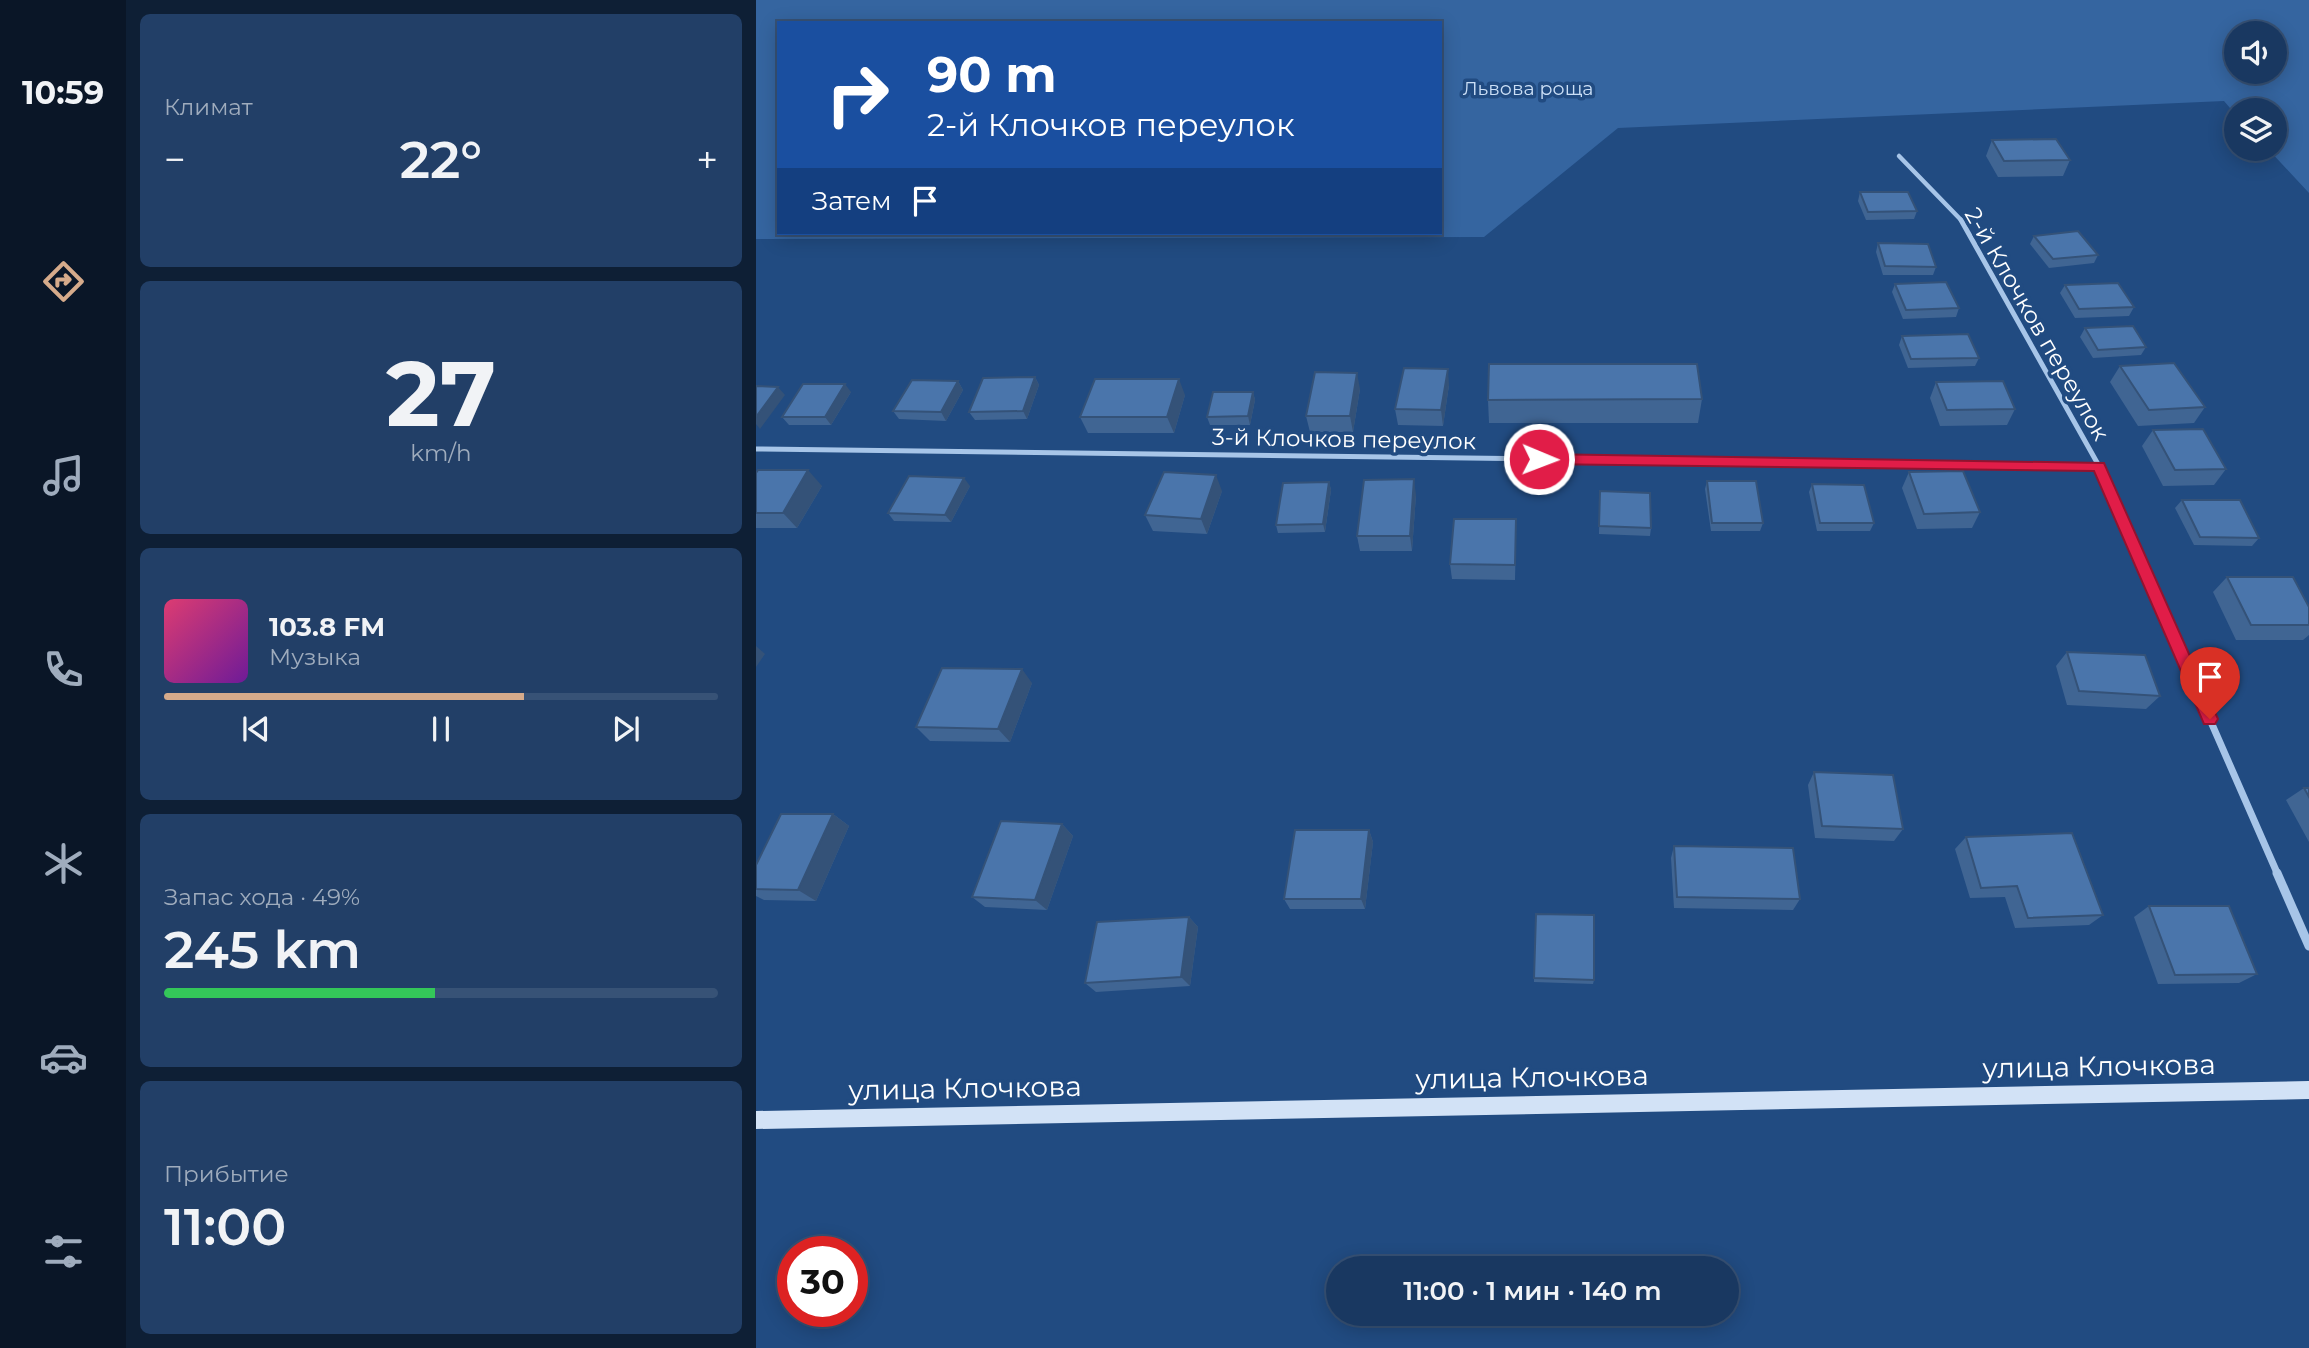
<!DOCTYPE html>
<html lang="ru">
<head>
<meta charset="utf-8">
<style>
	body { margin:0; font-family:Montserrat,sans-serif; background:#223f67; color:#f1f3f6; height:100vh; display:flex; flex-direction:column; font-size:26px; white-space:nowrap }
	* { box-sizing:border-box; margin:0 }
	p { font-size:23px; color:#9facbd }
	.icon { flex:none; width:38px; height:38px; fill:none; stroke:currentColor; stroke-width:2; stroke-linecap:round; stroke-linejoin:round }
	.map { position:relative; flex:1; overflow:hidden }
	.sheet { display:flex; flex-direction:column; gap:14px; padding:14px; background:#0e1f35; width:630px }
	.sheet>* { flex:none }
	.guide { position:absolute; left:21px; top:21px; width:665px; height:214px; border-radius:0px; box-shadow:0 4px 18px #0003,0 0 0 2px #375276; background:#1a4fa0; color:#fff; overflow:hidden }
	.tools { position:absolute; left:1468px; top:21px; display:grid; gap:14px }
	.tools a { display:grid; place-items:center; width:63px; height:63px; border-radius:50%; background:#193861; box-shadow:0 4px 18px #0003,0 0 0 2px #375276; font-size:35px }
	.speed { position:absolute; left:21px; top:1236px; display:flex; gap:14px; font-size:35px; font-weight:700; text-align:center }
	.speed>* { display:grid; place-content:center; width:91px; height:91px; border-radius:50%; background:#193861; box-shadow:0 4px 18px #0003,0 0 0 2px #375276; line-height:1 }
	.speed .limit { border:10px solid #d22; background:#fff; color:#111 }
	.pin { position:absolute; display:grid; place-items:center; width:60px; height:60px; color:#fff; margin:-72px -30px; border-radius:50% 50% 50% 0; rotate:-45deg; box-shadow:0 0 7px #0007 }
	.pin .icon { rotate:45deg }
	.me { position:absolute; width:77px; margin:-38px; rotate:91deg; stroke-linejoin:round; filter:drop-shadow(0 0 5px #0008) }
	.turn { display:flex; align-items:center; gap:24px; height:147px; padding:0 35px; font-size:32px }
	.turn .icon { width:91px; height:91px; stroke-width:2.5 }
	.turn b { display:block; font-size:49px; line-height:60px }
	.then { display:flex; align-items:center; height:66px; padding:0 35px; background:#0003; gap:14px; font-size:26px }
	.big { font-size:52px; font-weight:600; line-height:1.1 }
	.sheet .widget { flex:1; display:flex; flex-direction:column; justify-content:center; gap:10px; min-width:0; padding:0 24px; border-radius:10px; background:#223f67 }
	.sheet .dial { align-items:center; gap:0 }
	.dial b { font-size:91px; line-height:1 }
	.song { display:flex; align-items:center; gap:21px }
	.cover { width:84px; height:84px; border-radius:10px; background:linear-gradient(135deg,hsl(340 70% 55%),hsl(280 70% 35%)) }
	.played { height:7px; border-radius:4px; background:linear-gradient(90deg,#d6ab8b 65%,#375276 65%) }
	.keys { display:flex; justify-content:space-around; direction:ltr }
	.heat { display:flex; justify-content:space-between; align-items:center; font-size:38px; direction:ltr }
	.charge { height:10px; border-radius:5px; background:linear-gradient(90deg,#34c759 49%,#375276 0) }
	.trip { position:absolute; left:570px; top:1256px; width:413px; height:70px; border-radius:35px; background:#193861; box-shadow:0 4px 18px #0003,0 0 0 2px #375276; font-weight:600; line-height:70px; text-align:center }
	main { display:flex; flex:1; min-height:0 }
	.tab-bar { display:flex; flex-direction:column; width:126px; justify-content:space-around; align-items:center; background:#0a1627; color:#9facbd }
	.tab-bar .icon { width:49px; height:49px }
	.tab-bar .current { color:#d6ab8b }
	.tab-bar b { font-size:32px; color:#f1f3f6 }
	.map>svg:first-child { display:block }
	.green { fill:#3565a0; fill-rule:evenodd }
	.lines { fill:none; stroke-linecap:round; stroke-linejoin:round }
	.street-far3 { stroke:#a7c5e8; stroke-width:4.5 }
	.street-far2 { stroke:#a7c5e8; stroke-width:5 }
	.street-far1 { stroke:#a7c5e8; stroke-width:7 }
	.street { stroke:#a7c5e8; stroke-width:9 }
	.secondary { fill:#d2e2f6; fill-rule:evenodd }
	.wall { fill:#406593 }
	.shaded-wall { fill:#345278 }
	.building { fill:#4a75ab; stroke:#345278; stroke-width:2 }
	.route { fill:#e11d48; stroke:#92132f; stroke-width:2 }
	.labels { text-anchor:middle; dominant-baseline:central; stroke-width:7; stroke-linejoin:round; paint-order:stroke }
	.far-park-label { font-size:19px; fill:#cbdff6; stroke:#214b81 }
	.street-label { font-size:23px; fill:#fff; stroke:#214b81 }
	.near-street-label { font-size:28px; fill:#fff; stroke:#214b81 }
</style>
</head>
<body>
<main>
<nav class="tab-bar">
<b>10:59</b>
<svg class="icon current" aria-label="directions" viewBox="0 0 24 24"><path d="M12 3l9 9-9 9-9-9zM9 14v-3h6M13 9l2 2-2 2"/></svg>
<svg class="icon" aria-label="music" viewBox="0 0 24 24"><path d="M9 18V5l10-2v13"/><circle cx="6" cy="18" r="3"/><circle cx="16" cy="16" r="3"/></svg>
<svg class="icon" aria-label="phone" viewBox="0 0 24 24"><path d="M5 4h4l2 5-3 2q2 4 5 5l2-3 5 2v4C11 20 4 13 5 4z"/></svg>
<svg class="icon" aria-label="climate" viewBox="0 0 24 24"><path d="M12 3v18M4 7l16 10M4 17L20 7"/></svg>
<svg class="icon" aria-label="car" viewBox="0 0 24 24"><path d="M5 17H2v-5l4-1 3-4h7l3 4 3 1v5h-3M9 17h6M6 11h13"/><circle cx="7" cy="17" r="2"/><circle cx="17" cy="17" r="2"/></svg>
<svg class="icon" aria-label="filters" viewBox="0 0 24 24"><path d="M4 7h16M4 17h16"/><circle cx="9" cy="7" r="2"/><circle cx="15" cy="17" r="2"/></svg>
</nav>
<section class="sheet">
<div class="widget"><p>Климат</p>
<div class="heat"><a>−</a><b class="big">22°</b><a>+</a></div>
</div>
<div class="widget dial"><b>27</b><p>km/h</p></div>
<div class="widget">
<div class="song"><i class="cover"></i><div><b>103.8 FM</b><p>Музыка</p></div></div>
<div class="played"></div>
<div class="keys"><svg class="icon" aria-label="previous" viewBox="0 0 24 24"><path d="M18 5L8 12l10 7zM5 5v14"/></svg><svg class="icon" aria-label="pause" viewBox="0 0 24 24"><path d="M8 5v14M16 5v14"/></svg><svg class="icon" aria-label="next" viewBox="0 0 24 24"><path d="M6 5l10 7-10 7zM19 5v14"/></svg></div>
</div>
<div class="widget"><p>Запас хода · 49%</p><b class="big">245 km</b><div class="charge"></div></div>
<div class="widget"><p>Прибытие</p><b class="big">11:00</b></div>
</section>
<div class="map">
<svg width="1553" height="1348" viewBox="0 0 1553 1348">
	<rect width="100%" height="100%" fill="#214b81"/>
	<path class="green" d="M0 0H1553V193L1512 149H1519V110H1480V115L1468 101 862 128 728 237 0 239ZM23 23H684V233H23ZM1480 33H1519V72H1480Z"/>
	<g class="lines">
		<polyline class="street-far3" points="1143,156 1207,222"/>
		<g class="street-far2">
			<polyline points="1205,220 1343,466 1361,507"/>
			<polyline points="0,449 1343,466"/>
		</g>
		<polyline class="street-far1" points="1360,505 1522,875"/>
		<polyline class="street" points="1521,873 1553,946"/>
		<polygon class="secondary" points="1553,1081 1553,1099 0,1129 0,1111"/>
	</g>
	<g class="wall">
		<polygon points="1236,140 1314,160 1307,176 1242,177 1230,156"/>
		<polygon points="1104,192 1161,211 1158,219 1110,220 1102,201"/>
		<polygon points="1278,236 1342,255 1338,263 1293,268 1274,244"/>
		<polygon points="1122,243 1180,267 1177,275 1127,275 1120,252"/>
		<polygon points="1139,284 1203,308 1200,317 1147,319 1136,292"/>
		<polygon points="1309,285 1378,307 1373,316 1319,318 1304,293"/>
		<polygon points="1329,328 1390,347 1385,355 1337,358 1324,337"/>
		<polygon points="1146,336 1223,358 1219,366 1152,368 1143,345"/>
		<polygon points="1364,366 1449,407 1438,423 1382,426 1354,382"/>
		<polygon points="279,377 283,385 271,419 219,420 213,412"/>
		<polygon points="202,381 207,390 190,421 143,419 137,411"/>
		<polygon points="1180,382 1259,409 1251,425 1184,426 1174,398"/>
		<polygon points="693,385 687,426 642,425 639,409"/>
		<polygon points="604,389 597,432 554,432 550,416"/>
		<polygon points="95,392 75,425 33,425 26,417"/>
		<polygon points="497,392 499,400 494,425 454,425 451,417"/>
		<polygon points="429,395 418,433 332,433 324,417"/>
		<polygon points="946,399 942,423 733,423 732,400"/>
		<polygon points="1397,430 1470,469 1458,485 1407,486 1386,446"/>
		<polygon points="1153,472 1224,512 1216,528 1161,529 1146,488"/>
		<polygon points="0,473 66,486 41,528 0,528"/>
		<polygon points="951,481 1007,523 1004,531 955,531 949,489"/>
		<polygon points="573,482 575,490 569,532 522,533 520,525"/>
		<polygon points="1056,484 1118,523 1114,531 1061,531 1053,492"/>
		<polygon points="214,486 195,522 138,521 132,513"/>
		<polygon points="466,491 451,534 397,531 389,515"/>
		<polygon points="844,491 895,528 894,536 843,534"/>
		<polygon points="660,495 656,551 604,551 601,536"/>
		<polygon points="1426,500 1503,538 1496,546 1438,545 1419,508"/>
		<polygon points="760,535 759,580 696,579 694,564"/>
		<polygon points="1471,577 1553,607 1553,635 1547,640 1480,640 1457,592"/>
		<polygon points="1311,652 1404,696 1390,709 1311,705 1300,666"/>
		<polygon points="276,683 254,742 174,741 160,727"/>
		<polygon points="1058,772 1147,829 1138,841 1059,838 1052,785"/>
		<polygon points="1548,788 1553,788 1553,842 1530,800"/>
		<polygon points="77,814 93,826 60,901 8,900 0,896 0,865"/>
		<polygon points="306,824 317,836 291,910 229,907 216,897"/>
		<polygon points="613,830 617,842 609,909 534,909 528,899"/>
		<polygon points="1210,837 1347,915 1333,925 1259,928 1249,897 1214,898 1199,849"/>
		<polygon points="918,846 1044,899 1037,910 918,908 915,858"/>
		<polygon points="1393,906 1501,974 1483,983 1402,984 1378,917"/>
		<polygon points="780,914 838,980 837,984 778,982"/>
		<polygon points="433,917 442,927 434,986 340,992 329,983"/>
	</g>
	<g class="shaded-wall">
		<polygon points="692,369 693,385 687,426 685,410"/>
		<polygon points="601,373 604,389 597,432 594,416"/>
		<polygon points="279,377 283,385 271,419 267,411"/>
		<polygon points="423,379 429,395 418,433 411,417"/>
		<polygon points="202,381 207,390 190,421 185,412"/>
		<polygon points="89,384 95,392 75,425 69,417"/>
		<polygon points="22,387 29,395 4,429 0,424 0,417"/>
		<polygon points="497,392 499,400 494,425 492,416"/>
		<polygon points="52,470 66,486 41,528 27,513"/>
		<polygon points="460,475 466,491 451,534 445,519"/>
		<polygon points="208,478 214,486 195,522 189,515"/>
		<polygon points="658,479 660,495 656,551 654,536"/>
		<polygon points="573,482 575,490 569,532 567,524"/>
		<polygon points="0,646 9,654 0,667"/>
		<polygon points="266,669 276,683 254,742 242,729"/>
		<polygon points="77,814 93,826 60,901 42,890"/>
		<polygon points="306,824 317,836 291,910 279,900"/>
		<polygon points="613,830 617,842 609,909 605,899"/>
		<polygon points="433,917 442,927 434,986 425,977"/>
	</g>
	<g class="building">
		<polygon points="1300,139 1314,160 1248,161 1236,140"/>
		<polygon points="1104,192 1152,192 1161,211 1112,212"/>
		<polygon points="1322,231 1342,255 1297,259 1278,236"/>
		<polygon points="1122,243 1172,244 1180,267 1129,266"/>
		<polygon points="1190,282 1203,308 1150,310 1139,284"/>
		<polygon points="1362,283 1378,307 1323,309 1309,285"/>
		<polygon points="1377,326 1390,347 1342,350 1329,328"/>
		<polygon points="1212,334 1223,358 1155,359 1146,336"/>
		<polygon points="1418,363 1449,407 1393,410 1364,366"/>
		<polygon points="733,364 941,364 946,399 732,400"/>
		<polygon points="648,368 692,369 685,410 639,409"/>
		<polygon points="559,372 601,373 594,416 550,416"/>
		<polygon points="279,377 267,411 213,412 227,378"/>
		<polygon points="339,379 423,379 411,417 324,417"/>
		<polygon points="156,380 202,381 185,412 137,411"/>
		<polygon points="1247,381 1259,409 1191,410 1180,382"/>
		<polygon points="47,384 89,384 69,417 26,417"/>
		<polygon points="0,386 22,387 0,417"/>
		<polygon points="457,392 497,392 492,416 451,417"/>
		<polygon points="1447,429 1470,469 1419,470 1397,430"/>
		<polygon points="2,470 52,470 27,513 0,513 0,473"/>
		<polygon points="1207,471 1224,512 1168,514 1153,472"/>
		<polygon points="408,472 460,475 445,519 389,515"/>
		<polygon points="153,476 208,478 189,515 132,513"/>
		<polygon points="658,479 654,536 601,536 608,480"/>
		<polygon points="951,481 1000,481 1007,523 956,523"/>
		<polygon points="573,482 567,524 520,525 527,483"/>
		<polygon points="1056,484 1108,485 1118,523 1064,523"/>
		<polygon points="844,491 894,493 895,528 843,526"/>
		<polygon points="1426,500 1484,500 1503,538 1444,537"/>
		<polygon points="698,519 760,519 759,565 694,564"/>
		<polygon points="1471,577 1537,577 1553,607 1553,625 1495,625"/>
		<polygon points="1311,652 1389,655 1404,696 1323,691"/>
		<polygon points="186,668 266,669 242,729 160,727"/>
		<polygon points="1058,772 1137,775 1147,829 1066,826"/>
		<polygon points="1548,788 1553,788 1553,797"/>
		<polygon points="25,814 77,814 42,890 0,889 0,865"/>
		<polygon points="245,821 306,824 279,900 216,897"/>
		<polygon points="539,830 613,830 605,899 528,899"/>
		<polygon points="1316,833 1347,915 1272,918 1261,886 1225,888 1210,837"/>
		<polygon points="918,846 1037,848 1044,899 921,897"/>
		<polygon points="1393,906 1473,906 1501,974 1419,975"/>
		<polygon points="780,914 838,915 838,980 778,978"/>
		<polygon points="433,917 425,977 329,983 341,922"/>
	</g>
	<polygon class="route" points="783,454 1348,463 1462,719 1459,724 1448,724 1338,471 783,464 777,459"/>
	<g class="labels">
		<g class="far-park-label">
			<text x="772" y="88">Львова роща</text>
		</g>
		<g class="street-label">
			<text transform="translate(1281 324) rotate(60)">2-й Клочков переулок</text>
			<text transform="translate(588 439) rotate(1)">3-й Клочков переулок</text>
		</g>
		<g class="near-street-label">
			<text transform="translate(1343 1066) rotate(-1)">улица Клочкова</text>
			<text transform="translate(776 1077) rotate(-1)">улица Клочкова</text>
			<text transform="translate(209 1088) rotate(-1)">улица Клочкова</text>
		</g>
	</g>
</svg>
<div class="tools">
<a><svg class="icon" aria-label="sound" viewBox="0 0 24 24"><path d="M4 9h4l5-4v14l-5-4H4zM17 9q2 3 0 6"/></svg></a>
<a><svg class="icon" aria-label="layers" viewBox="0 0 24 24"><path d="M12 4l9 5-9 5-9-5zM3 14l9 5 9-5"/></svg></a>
</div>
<div class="speed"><div class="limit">30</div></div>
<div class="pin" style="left:1454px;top:719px;background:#d93025"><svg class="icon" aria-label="arrive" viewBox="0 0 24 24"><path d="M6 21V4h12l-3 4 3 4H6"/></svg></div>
<svg class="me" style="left:783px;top:459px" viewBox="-20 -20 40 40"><circle r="17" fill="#e11d48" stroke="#fff" stroke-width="3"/><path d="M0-11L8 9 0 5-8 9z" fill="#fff"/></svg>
<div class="trip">11:00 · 1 мин · 140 m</div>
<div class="guide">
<div class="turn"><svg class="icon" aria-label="right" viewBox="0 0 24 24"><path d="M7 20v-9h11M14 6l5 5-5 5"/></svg><div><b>90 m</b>2-й Клочков переулок</div></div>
<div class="then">Затем<svg class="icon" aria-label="arrive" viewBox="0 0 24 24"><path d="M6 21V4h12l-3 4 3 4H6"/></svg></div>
</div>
</div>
</main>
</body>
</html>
